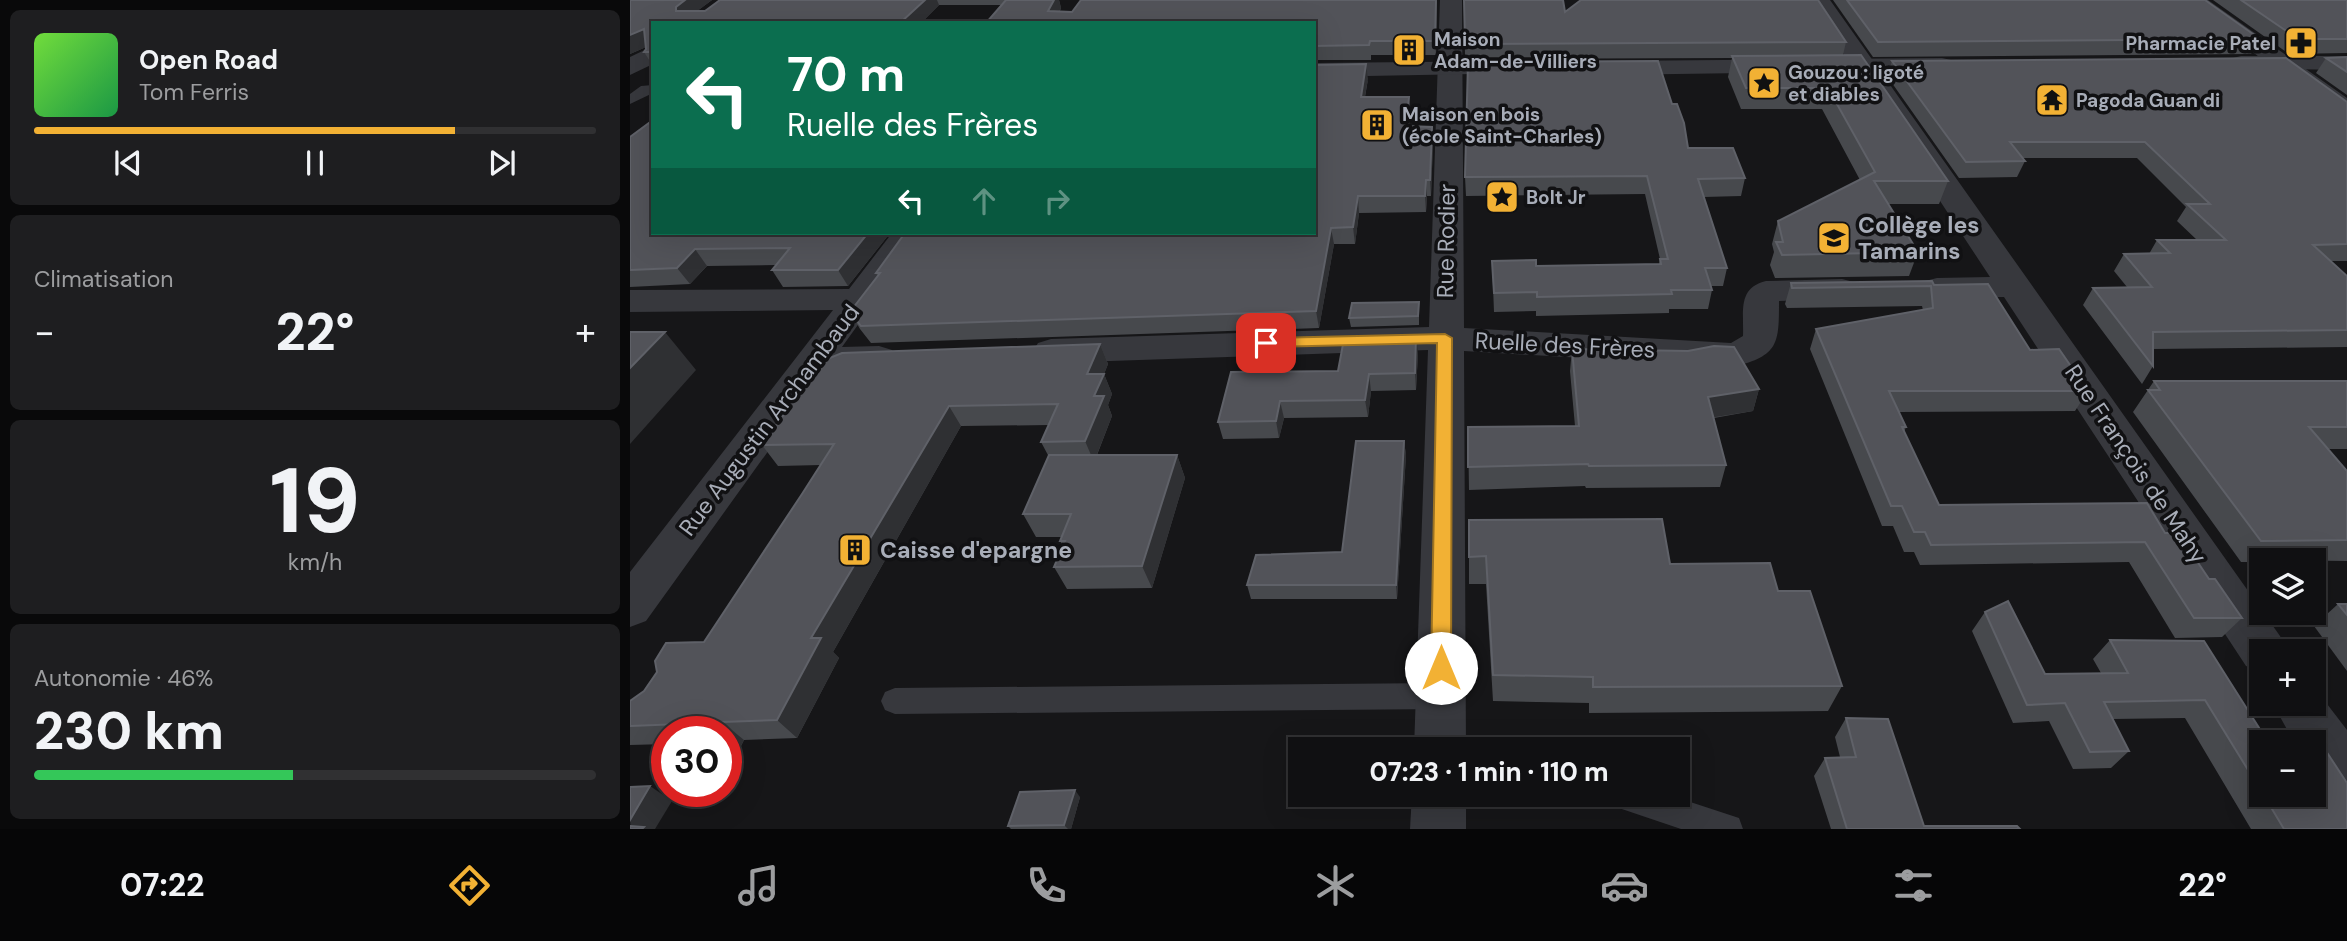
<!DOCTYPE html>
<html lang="fr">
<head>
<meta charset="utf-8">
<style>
	body { margin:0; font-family:"DM Sans",sans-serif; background:#1e1e20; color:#f1f3f6; height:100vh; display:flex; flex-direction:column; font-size:26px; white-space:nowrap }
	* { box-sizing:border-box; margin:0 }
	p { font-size:23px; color:#9c9d9f }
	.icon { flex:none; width:38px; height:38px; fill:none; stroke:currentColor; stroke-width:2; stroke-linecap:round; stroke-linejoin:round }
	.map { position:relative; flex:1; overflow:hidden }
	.details { display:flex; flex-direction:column; gap:10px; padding:10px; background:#09090a; width:630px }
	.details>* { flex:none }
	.hud { position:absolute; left:21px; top:21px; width:665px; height:214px; border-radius:0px; box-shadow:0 7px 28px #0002,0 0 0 2px #303032; background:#0b6e4f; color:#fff; overflow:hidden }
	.buttons { position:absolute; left:1619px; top:548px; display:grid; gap:14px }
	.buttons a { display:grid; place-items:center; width:77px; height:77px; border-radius:0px; background:#101012; box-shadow:0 7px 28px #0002,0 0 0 2px #303032; font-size:35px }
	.speed { position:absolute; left:21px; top:716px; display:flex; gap:14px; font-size:35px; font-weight:700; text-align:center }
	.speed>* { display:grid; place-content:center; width:91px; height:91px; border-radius:50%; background:#101012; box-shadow:0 7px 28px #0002,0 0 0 2px #303032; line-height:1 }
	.speed .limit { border:10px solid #d22; background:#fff; color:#111 }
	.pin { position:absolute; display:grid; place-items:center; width:60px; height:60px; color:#fff; margin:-30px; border-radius:14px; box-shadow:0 4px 10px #0006 }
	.me { position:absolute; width:77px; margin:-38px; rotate:0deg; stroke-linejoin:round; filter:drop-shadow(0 0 5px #0008) }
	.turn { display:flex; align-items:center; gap:24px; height:147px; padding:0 21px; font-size:32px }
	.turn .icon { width:91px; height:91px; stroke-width:2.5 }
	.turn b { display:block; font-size:49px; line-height:60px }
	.lanes { display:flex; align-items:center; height:66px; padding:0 21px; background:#0003; justify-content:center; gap:35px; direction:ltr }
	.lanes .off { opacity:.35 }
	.big { font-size:52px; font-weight:800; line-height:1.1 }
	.details .widget { flex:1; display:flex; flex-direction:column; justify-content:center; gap:10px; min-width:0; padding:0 24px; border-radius:10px; background:#1e1e20 }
	.details .dial { align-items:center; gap:0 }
	.dial b { font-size:91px; line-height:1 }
	.song { display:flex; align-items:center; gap:21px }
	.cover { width:84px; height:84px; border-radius:10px; background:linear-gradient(135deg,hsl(100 70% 55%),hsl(140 70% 35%)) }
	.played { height:7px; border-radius:4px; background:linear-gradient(90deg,#f2b134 75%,#303032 75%) }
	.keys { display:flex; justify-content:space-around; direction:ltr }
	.heat { display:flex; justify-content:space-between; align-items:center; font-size:38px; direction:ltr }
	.charge { height:10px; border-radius:5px; background:linear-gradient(90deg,#34c759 46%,#303032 0) }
	.trip { position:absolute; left:658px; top:737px; width:402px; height:70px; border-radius:0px; background:#101012; box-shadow:0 7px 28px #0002,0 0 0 2px #303032; font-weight:800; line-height:70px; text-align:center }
	.dock { display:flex; height:112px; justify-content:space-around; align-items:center; background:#060607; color:#9c9d9f }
	.dock .icon { width:49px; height:49px }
	.dock .active { color:#f2b134 }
	.dock b { font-size:32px; color:#f1f3f6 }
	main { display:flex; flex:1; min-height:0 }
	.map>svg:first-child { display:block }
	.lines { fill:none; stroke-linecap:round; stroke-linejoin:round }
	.service { fill:#37383d; fill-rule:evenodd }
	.minor { fill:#37383d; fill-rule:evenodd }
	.tertiary { fill:#37383d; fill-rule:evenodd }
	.wall { fill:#47494d }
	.shaded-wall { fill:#2f3033 }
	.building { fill:#525359; stroke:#5f6168; stroke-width:2 }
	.route { fill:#f2b134; stroke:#9d7322; stroke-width:2 }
	.labels { text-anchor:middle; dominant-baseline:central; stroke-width:7; stroke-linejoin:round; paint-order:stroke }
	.far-poi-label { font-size:19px; font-weight:bold; fill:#a8adb8; stroke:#111113; text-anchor:start }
	.poi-label { font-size:23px; font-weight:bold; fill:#a8adb8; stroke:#111113; text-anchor:start }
	.street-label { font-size:23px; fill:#a8adb8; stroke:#111113 }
</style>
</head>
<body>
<main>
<section class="details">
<div class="widget">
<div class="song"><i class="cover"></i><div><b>Open Road</b><p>Tom Ferris</p></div></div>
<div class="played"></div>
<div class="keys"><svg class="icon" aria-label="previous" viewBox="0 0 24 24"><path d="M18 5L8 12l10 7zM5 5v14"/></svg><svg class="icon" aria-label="pause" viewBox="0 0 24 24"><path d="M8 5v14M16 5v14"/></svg><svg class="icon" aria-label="next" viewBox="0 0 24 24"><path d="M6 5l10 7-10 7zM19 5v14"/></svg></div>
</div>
<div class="widget"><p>Climatisation</p>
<div class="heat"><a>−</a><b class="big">22°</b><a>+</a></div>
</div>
<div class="widget dial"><b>19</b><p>km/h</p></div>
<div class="widget"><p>Autonomie · 46%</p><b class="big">230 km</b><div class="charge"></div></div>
</section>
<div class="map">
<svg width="1717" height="829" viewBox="0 0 1717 829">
	<rect width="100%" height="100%" fill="#161618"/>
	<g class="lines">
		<g class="service">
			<polygon points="23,85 23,93 0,104 0,94 11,86"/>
			<polygon points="811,683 821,687 825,696 821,705 811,709 265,714 255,710 251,701 255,692 265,688"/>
			<polygon points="972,794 1036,794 1109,818 1113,829 1051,829 977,804"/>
		</g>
		<g class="minor">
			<path d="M810 0H832L834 328 1101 343 1113 336C1114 312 1107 288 1136 281L1212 279 1224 282 1229 289 1224 296 1212 299 1149 301C1149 344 1149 355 1104 367L834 351 836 749H784L798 350 421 363 408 359 403 351 408 343 421 339 799 327Z"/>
			<polygon points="1178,0 1200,0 1650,636 1657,651 1631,651 1631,672 1616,666 1374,297 1307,298 1295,295 1290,288 1295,281 1307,278 1360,277"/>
			<polygon points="1553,0 1578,0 1717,98 1717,118 1708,116"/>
			<polygon points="262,233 294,233 212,347 249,346 262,350 267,358 262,366 249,370 195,372 16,621 0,627 0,572 203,310 0,312 0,290 219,289"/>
			<path d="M1684 687 1717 730V801C1684 788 1684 775 1684 742H1664L1643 704H1684Z"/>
			<polygon points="782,794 836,794 836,829 780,829"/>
		</g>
		<g class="tertiary">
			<polygon points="23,46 23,64 0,75 0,57"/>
			<polygon points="1611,56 1717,56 1717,70 1603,68 1599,63 1603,58"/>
			<polygon points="1312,58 1321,60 1324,65 1321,70 977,75 968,73 965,68 968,63 977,61"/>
			<polygon points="889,61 898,63 901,68 898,73 684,77 684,63"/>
		</g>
	</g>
	<g class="wall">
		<polygon points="0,0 82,0 67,11 75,11 90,0 429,0 431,8 430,11 442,12 451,0 807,0 806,55 741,55 741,60 684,60 684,23 356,23 371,5 309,5 291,23 23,23 23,66 14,52 16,49 16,47 0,54"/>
		<polygon points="834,0 935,12 1216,42 1213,55 1318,181 1309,204 1258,204 1288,252 1279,276 1145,278 1140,265 1144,252 1142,244 1148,221 1230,180 1192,109 1111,109 1098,77 1102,58 838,59 838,55 835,55"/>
		<polygon points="1203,0 1575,0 1630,39 1621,54 1243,57"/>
		<polygon points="1583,0 1717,0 1717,53 1659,54"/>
		<polygon points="1717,57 1717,95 1686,73 1696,58"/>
		<polygon points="1262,61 1717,102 1717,261 1701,261 1717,276 1717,347 1523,349 1523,366 1512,384 1453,305 1463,288 1497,287 1484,271 1494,254 1519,254 1527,240 1567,240 1547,221 1556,207 1507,158 1393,158 1395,161 1387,177 1329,178 1257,76"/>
		<polygon points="738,79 735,97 779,97 780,112 779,126 803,142 801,196 797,196 796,212 729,213 725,244 704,244 689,328 241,343 230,329 220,312 248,277 246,273 684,233"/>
		<polygon points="1042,104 1058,148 1115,178 1111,196 1074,197 1097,268 1093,286 1081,286 1082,290 1078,309 1039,309 1039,313 906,316 906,311 864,312 862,261 906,266 1029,264 1030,259 1015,194 836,196 835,177"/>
		<polygon points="0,137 23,233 260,233 218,286 153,287 142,270 146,265 77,266 60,284 0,287"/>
		<polygon points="1161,283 1304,285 1458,391 1445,411 1269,412 1276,427 1274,432 1309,505 1535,533 1579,579 1612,618 1592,637 1545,638 1499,562 1290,565 1284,552 1274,552 1263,526 1252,526 1180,349 1186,329 1293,310 1292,306 1157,308 1155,304"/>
		<polygon points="789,302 789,325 721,327 719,318"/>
		<polygon points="470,344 478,364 474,374 482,394 478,405 482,416 467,455 547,455 555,478 522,588 437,589 424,567 433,546 430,541 432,537 406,537 393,514 419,457 411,442 419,425 331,426 203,652 209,658 167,738 114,740 110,748 96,748 96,732 37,732 37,744 0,745 0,701 14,691 74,642 191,465 148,466 132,445"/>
		<polygon points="942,349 1129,389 1123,411 1084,418 1096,465 1090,487 956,488 955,486 839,490 838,427 945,426 940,371"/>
		<polygon points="788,353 786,390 741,391 738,417 654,418 649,438 593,439 588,422 708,371"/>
		<polygon points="1524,381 1717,381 1717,449 1697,449 1717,471 1717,561 1631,560 1631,562 1611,562 1503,412"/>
		<polygon points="774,441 776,455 767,599 621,599 617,585 712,552"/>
		<polygon points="839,520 1040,564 1148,591 1212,686 1198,711 959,713 959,703 863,701 856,584 839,584"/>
		<polygon points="1708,604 1717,604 1717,671 1684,626"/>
		<polygon points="1355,612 1415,674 1471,673 1463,659 1480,640 1574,641 1631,742 1631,794 1684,794 1717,829 1621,829 1555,718 1483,719 1499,751 1481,768 1443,769 1419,721 1383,723 1342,631"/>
		<polygon points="1216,718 1294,826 1390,829 1201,829 1184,776 1195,758 1210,757 1205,737"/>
		<polygon points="450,797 441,829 381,829 378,826"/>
	</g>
	<g class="shaded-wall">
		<polygon points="55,0 82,0 54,21 46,11 46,7"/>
		<polygon points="295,0 307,0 309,5 291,23 270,23"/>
		<polygon points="424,0 429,0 431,8 423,23 418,11"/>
		<polygon points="806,0 807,0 806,55 805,41"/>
		<polygon points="14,29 23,44 0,54 0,35"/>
		<polygon points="736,64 738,79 732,113 731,97"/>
		<polygon points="779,97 780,112 777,142 776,126"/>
		<polygon points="802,127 803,142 801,196 800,180"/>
		<polygon points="796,180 797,196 796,212 795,196"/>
		<polygon points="728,196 729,213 725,244 723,227"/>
		<polygon points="701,228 704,244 689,328 686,311"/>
		<polygon points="238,233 260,233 218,286 208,270"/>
		<polygon points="65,249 77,266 60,284 47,268"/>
		<polygon points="35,332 66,370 0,444 0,368"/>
		<polygon points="786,336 788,353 786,390 785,373"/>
		<polygon points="470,344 478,364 474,374 482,394 478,405 482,416 464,462 455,441 457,374"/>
		<polygon points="739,374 741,391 738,417 735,400"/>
		<polygon points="1129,389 1123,411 1073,419 1078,397"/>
		<polygon points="650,401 654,418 649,438 646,421"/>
		<polygon points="319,406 331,426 203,652 209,658 167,738 147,720 181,638"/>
		<polygon points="774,441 776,455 767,599 766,585"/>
		<polygon points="547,455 555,478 522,588 512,566"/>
		<polygon points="92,722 114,740 110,748 96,737 96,732 89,732 87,730"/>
		<polygon points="20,786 42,801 25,829 1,829 0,820"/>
		<polygon points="445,790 450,797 441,829 438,829 434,825"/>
	</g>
	<g class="building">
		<polygon points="0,0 55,0 46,7 46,11 75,11 90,0 295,0 270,23 23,23 23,52 14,52 16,49 14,29 0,35"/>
		<polygon points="376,0 424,0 418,11 442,12 451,0 806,0 805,41 740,41 739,45 684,46 684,23 356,23"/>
		<polygon points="834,0 933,0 935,12 951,0 1188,0 1216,42 838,44 838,41 835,41"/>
		<polygon points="1217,0 1575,0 1630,39 1248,42"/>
		<polygon points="1611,0 1717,0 1717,39 1668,39"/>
		<polygon points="1231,55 1318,181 1244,181 1288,252 1152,255 1146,242 1153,242 1148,221 1245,172 1198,88 1116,88 1102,56"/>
		<polygon points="1717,57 1717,72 1696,58"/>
		<polygon points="1656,58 1717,102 1717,244 1683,245 1717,276 1717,330 1523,332 1523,366 1463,288 1522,287 1494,254 1540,253 1527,240 1596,240 1557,204 1580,204 1515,142 1380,142 1395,161 1336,162 1262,61"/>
		<polygon points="1028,61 1042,104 1047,104 1054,123 1058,148 1103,148 1115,178 1068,179 1097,268 1075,268 1082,290 1041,290 1042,294 907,297 907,292 864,293 862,261 906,260 906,266 1031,264 1030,259 1038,259 1017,176 835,177 838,62"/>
		<polygon points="736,64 731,97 779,97 776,126 802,127 800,180 796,180 795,196 728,196 723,227 701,228 686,311 231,326 220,312 250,273 246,273 275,233 684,233 684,65"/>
		<polygon points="23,120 23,233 238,233 208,270 142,270 160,248 65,249 47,268 0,270 0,137"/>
		<polygon points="1302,281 1304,285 1358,284 1400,350 1429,349 1458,391 1259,391 1276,427 1272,427 1309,505 1517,503 1535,533 1548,533 1579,579 1585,579 1612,618 1564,618 1515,542 1301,545 1295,532 1284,532 1272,506 1261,506 1186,329 1303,308 1301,286 1162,288 1161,283"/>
		<polygon points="789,302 788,316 719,318 722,303"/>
		<polygon points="0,332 35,332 0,368"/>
		<polygon points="786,336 785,373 739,374 735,400 650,401 646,421 588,422 601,372 708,371 714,339"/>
		<polygon points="470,344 457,374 474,374 464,396 474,396 455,441 411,442 428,404 319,406 181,638 191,638 147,720 92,722 87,730 46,731 50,724 0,726 0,701 14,691 27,672 25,661 36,643 74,642 172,494 204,444 132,445 192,361 212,353"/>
		<polygon points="1084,346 1104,347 1129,389 1078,397 1096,465 959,466 958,464 838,467 838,427 949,426 942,349 1058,351"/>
		<polygon points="1524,381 1717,381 1717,427 1679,427 1717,471 1717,540 1631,541 1518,390 1530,390"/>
		<polygon points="726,441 774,441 766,585 617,585 626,555 712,552"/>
		<polygon points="419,455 547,455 512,566 424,567 435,541 430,541 441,514 393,514"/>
		<polygon points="1032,519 1040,564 1140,563 1148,591 1180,591 1212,686 963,687 963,677 863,675 856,556 839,557 839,520"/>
		<polygon points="1378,601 1415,674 1498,673 1480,640 1574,641 1638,742 1631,742 1631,791 1575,700 1474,702 1499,751 1460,752 1435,703 1397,705 1355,612"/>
		<polygon points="1708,604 1717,604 1717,615"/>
		<polygon points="1216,718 1258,719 1294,826 1387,826 1390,829 1217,829 1195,758 1226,757"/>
		<polygon points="1684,748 1694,748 1717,783 1717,829 1654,829 1633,794 1684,794"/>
		<polygon points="20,786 0,820 0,787"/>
		<polygon points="445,790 434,825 378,826 390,792"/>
		<polygon points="0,826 14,827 12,829 0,829"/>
	</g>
	<polygon class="route" points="815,334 822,338 821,668 818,675 811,677 804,675 801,668 807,343 636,347 629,343 636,338"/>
	<defs>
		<symbol id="pharmacy-square" viewBox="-11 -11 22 22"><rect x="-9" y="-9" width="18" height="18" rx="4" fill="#f2b134" stroke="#111113"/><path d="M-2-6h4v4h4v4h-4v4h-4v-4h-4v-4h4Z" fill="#111"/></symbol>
		<symbol id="building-square" viewBox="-11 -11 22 22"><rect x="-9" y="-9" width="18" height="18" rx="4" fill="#f2b134" stroke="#111113"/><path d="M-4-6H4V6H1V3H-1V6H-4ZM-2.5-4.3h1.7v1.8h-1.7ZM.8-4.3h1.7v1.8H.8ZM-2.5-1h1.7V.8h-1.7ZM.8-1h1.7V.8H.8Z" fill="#111"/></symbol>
		<symbol id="sight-square" viewBox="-11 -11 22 22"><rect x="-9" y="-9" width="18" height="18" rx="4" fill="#f2b134" stroke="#111113"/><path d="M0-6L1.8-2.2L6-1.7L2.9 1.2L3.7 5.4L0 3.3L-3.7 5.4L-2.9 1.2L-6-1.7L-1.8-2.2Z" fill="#111"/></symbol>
		<symbol id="temple-square" viewBox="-11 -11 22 22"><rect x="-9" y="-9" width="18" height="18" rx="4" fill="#f2b134" stroke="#111113"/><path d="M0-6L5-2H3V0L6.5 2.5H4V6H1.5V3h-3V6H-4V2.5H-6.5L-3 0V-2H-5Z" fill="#111"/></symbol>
		<symbol id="school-square" viewBox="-11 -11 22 22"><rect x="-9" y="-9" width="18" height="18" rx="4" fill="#f2b134" stroke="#111113"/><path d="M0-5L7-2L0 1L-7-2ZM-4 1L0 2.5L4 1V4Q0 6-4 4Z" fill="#111"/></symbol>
	</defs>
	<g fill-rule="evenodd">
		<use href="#pharmacy-square" x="1652" y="24" width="38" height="38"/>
		<use href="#building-square" x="760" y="31" width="38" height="38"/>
		<use href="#sight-square" x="1115" y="64" width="38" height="38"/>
		<use href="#temple-square" x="1403" y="81" width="38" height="38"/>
		<use href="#building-square" x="728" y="106" width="38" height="38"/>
		<use href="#sight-square" x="853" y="178" width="38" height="38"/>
		<use href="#school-square" x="1185" y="219" width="38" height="38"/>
		<use href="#building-square" x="206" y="531" width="38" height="38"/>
	</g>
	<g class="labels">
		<g class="far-poi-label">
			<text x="804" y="39">Maison<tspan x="804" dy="22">Adam-de-Villiers</tspan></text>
			<text x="1646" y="43" text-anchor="end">Pharmacie Patel</text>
			<text x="1158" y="72">Gouzou : ligoté<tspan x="1158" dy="22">et diables</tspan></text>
			<text x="1446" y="100">Pagoda Guan di</text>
			<text x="772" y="114">Maison en bois<tspan x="772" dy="22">(école Saint-Charles)</tspan></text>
			<text x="896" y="197">Bolt Jr</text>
		</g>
		<g class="poi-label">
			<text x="1228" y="225">Collège les<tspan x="1228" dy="26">Tamarins</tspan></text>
			<text x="250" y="550">Caisse d'epargne</text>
		</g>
		<g class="street-label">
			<text transform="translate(816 241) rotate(-89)">Rue Rodier</text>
			<text transform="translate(935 345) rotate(3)">Ruelle des Frères</text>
			<text transform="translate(139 420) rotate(-53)">Rue Augustin Archambaud</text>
			<text transform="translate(1506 464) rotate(56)">Rue François de Mahy</text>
		</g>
	</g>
</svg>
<div class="buttons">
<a><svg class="icon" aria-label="layers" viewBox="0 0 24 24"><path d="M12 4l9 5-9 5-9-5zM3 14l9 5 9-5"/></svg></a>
<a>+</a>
<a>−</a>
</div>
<div class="speed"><div class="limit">30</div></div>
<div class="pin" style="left:636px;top:343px;background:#d93025"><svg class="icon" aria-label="arrive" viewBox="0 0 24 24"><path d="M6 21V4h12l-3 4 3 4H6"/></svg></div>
<svg class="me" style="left:811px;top:668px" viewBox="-20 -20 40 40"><circle r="19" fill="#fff"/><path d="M0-13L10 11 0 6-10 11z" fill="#f2b134"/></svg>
<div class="trip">07:23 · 1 min · 110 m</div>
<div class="hud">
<div class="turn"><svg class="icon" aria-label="left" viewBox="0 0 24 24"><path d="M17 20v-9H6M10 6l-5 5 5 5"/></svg><div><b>70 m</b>Ruelle des Frères</div></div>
<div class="lanes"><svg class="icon" aria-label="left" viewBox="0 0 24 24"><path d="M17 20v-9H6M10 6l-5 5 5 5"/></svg><svg class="icon off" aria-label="ahead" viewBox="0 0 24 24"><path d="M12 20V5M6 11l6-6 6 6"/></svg><svg class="icon off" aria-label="right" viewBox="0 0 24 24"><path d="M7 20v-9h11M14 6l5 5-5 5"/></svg></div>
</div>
</div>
</main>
<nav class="dock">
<b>07:22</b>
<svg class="icon active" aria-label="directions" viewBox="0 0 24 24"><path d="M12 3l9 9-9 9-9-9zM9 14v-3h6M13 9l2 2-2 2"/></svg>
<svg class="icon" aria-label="music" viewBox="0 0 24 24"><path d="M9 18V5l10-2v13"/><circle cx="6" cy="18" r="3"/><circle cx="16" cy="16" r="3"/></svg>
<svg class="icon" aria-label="phone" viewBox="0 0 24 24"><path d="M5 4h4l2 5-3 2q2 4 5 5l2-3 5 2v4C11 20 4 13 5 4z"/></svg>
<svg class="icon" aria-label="climate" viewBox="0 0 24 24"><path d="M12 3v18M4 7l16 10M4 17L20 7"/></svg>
<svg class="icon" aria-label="car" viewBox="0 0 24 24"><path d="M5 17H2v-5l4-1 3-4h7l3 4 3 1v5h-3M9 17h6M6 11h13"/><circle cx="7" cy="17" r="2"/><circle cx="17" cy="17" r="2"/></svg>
<svg class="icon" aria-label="filters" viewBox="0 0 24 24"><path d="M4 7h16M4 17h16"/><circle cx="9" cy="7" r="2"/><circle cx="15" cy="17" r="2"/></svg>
<b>22°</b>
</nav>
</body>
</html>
